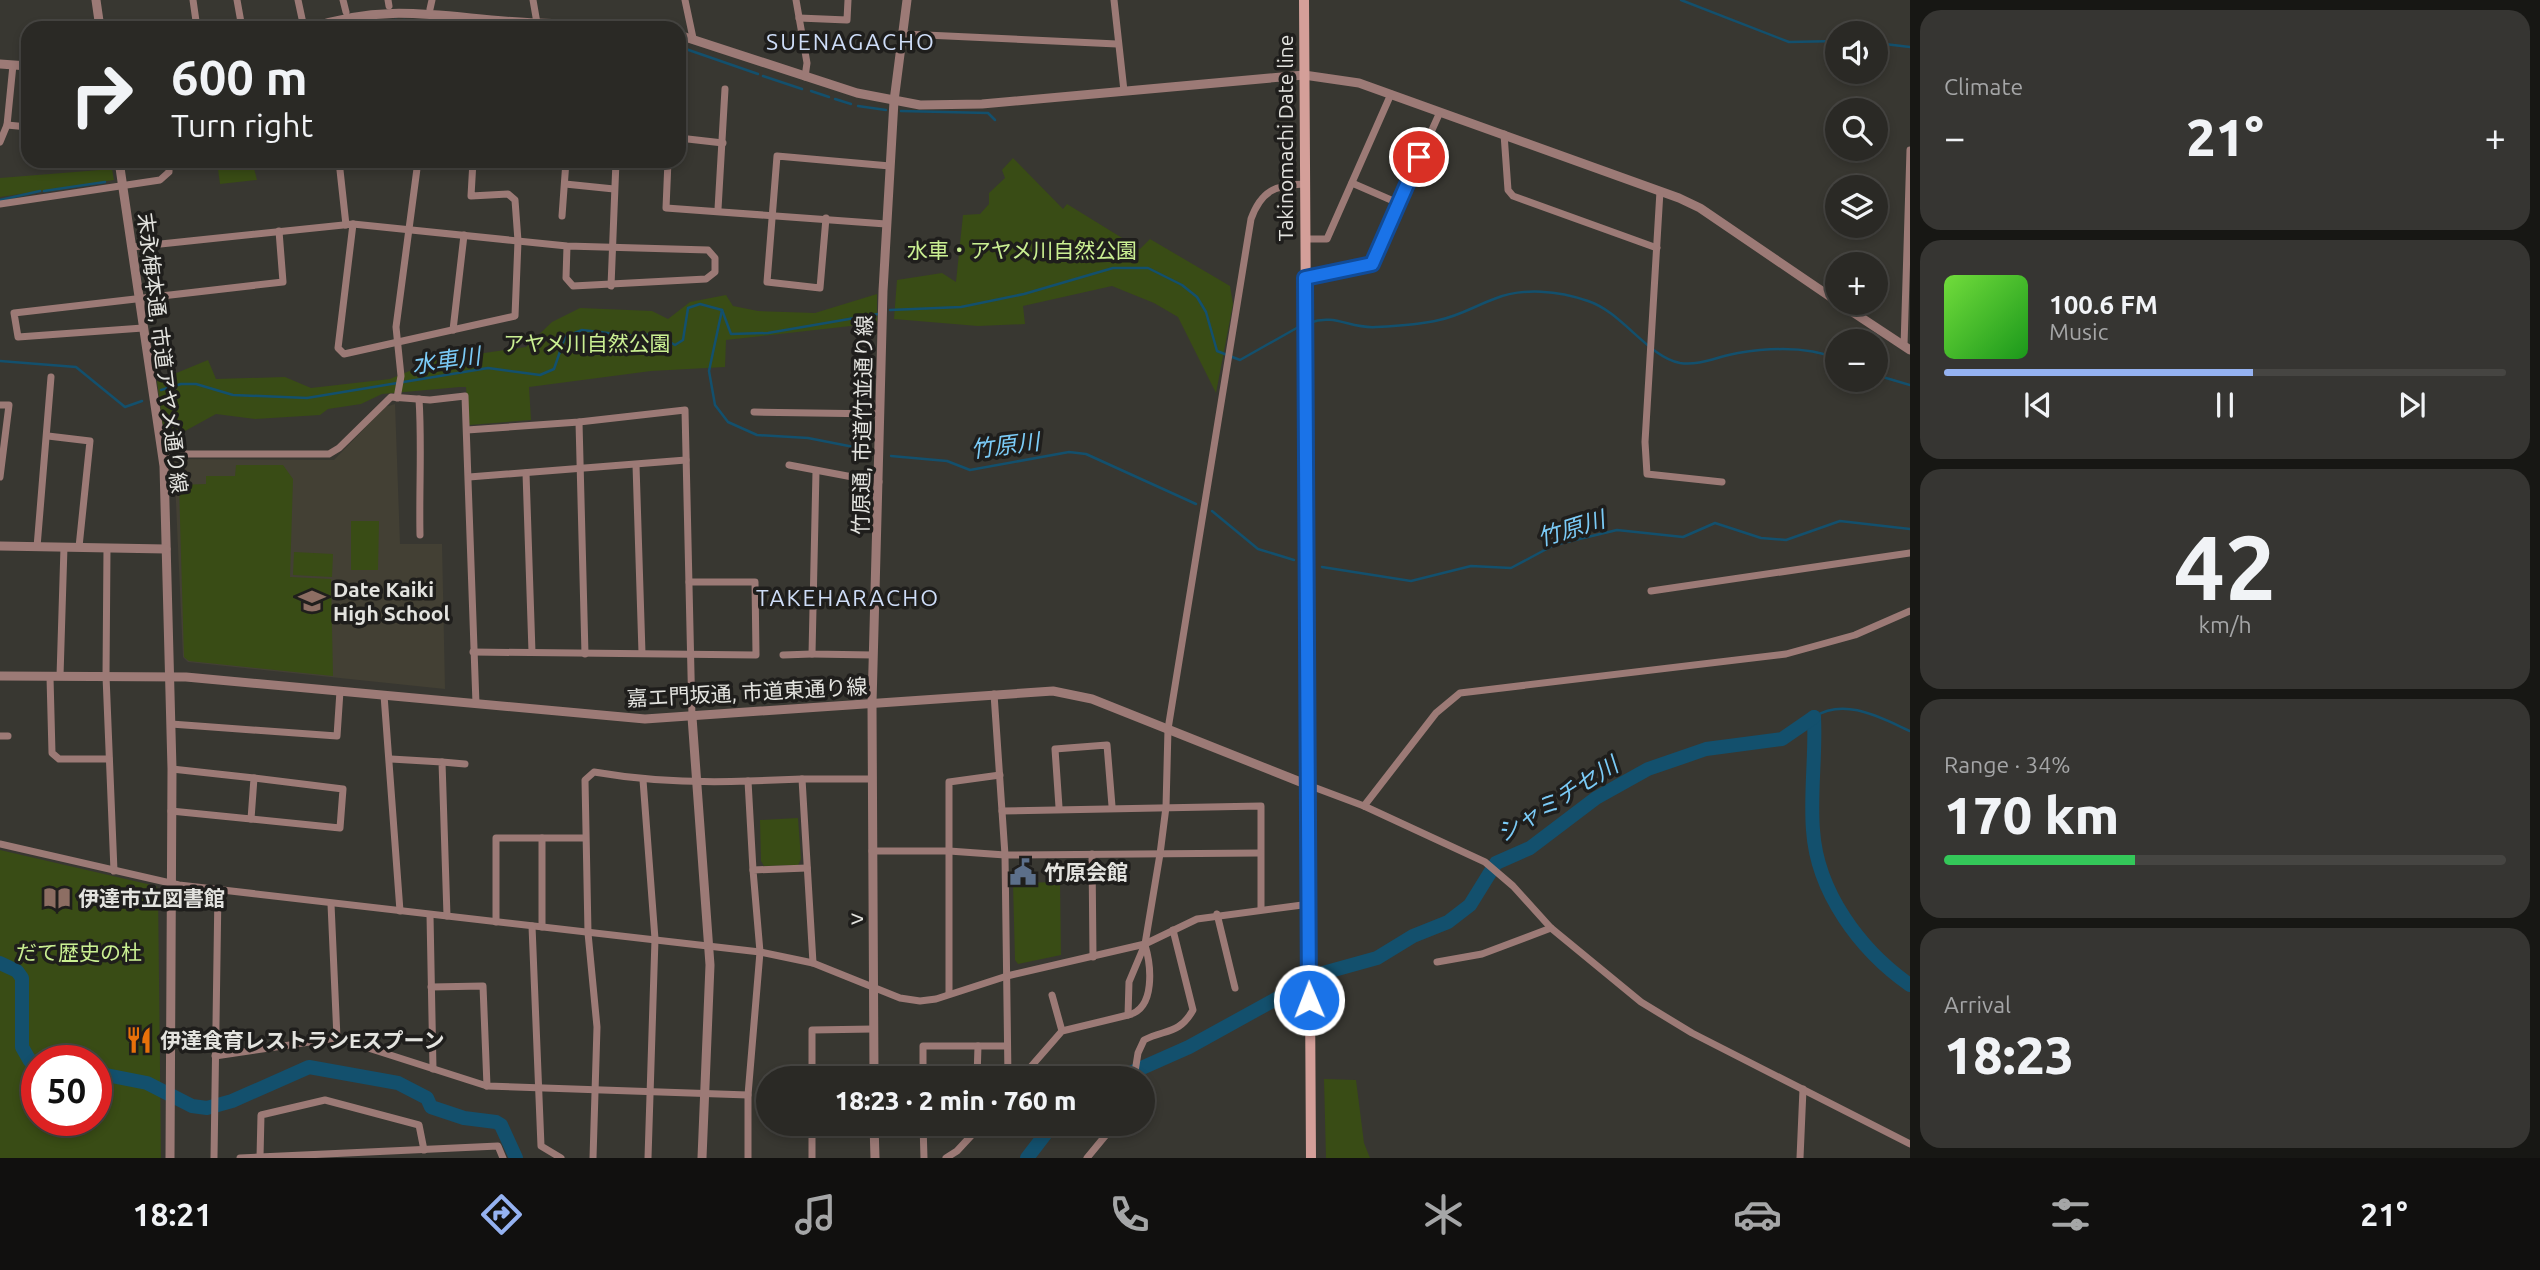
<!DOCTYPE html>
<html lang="en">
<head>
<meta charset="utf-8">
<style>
	body { margin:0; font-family:Ubuntu,"Noto Sans JP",sans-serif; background:#363532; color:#f1f3f6; height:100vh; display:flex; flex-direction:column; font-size:26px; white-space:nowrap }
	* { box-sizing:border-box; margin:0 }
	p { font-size:23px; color:#a5a6a7 }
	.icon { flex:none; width:38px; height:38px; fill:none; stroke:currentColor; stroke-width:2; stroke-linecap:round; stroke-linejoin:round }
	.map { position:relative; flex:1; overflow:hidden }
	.details { display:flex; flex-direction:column; gap:10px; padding:10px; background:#171714; width:630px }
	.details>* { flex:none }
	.banner { position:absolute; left:21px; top:21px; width:665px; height:147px; border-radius:21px; box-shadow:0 4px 10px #0003,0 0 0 2px #464542; background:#2a2925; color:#f1f3f6; overflow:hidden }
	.controls { position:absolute; left:1825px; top:21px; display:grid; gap:14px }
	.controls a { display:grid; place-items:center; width:63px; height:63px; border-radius:50%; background:#2a2925; box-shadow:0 4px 10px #0003,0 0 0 2px #464542; font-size:35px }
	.speed { position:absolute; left:21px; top:1045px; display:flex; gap:14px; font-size:35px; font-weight:700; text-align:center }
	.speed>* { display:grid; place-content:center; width:91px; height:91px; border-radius:50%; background:#2a2925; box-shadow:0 4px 10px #0003,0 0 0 2px #464542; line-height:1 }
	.speed .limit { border:10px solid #d22; background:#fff; color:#111 }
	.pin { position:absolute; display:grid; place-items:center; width:60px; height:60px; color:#fff; margin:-30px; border:4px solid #fff; border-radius:50%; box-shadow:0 2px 7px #0007 }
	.me { position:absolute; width:77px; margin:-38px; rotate:359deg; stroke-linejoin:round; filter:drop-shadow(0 0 5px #0008) }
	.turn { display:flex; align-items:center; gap:24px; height:147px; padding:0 35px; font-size:32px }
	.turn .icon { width:91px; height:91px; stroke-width:2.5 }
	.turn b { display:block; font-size:49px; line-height:60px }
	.big { font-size:52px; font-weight:800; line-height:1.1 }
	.details .tile { flex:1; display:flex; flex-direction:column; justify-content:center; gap:10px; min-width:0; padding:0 24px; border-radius:21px; background:#363532 }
	.details .dial { align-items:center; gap:0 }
	.dial b { font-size:91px; line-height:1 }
	.song { display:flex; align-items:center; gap:21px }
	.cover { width:84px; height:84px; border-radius:10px; background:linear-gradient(135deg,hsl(100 70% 55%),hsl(120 70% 35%)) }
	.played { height:7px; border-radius:4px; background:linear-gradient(90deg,#95b2f1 55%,#464542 55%) }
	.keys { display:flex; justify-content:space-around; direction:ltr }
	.heat { display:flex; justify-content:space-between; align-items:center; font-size:38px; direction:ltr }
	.charge { height:10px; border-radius:5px; background:linear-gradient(90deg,#34c759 34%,#464542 0) }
	.trip { position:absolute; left:756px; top:1066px; width:399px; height:70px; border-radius:35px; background:#2a2925; box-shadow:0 4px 10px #0003,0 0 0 2px #464542; font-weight:800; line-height:70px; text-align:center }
	.tab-bar { display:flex; height:112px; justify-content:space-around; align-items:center; background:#11100f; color:#a5a6a7 }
	.tab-bar .icon { width:49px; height:49px }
	.tab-bar .on { color:#95b2f1 }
	.tab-bar b { font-size:32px; color:#f1f3f6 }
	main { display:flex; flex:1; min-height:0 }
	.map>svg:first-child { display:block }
	.built { fill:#434034 }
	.green { fill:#394c15; fill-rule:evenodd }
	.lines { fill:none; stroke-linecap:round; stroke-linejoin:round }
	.stream { stroke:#13506d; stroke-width:2.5 }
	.river { stroke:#13506d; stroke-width:14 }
	.minor { stroke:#9c7a76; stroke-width:7 }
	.tertiary { stroke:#9c7a76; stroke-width:9 }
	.secondary { stroke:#d49f99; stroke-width:10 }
	.route-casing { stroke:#114b97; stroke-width:18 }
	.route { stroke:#1a73e8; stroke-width:12 }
	.labels { text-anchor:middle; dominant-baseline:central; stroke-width:7; stroke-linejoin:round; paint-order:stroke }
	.street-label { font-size:21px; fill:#e3e3df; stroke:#1f1e1c }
	.park-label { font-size:21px; fill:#caef92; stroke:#1f1e1c }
	.poi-label { font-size:21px; font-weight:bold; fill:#e3e3df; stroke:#1f1e1c; text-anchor:start }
	.neighbourhood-label { font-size:23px; letter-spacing:2px; fill:#ceddf8; stroke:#1f1e1c }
	.water-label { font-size:23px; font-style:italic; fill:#7bcbf7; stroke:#1f1e1c }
</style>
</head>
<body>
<main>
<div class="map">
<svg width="1910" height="1158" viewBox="0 0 1910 1158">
	<rect width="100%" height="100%" fill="#383731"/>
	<polygon class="built" points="395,404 400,544 442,544 445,689 188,662 183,657 174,459 334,460 385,407"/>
	<g class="green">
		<polygon points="1013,158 1063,209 1067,204 1140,249 1150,239 1230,286 1233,304 1216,393 1178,317 1154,303 1112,286 1023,306 1025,324 978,326 894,319 897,280 942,273 956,282 963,215 980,214 989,204 989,193 1005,178 1002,170"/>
		<polygon points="217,161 252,161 257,180 220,184"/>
		<polygon points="112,169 114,180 0,197 0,178"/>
		<polygon points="877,294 877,323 726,340 725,367 651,371 529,387 531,420 469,425 466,387 460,387 382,394 361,404 328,409 320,415 255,419 216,414 165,442 157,381 208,360 216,379 285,377 311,388 390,379 436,360 526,347 552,322 580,308 652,311 668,319 690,302 726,295 733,306 758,311 815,313"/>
		<polygon points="236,465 283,465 293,479 290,577 331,579 333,676 189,661 184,657 179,485 206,484 206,476 235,476"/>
		<polygon points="351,521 379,521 378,570 351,570"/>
		<polygon points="294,552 333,554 332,577 293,575"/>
		<polygon points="798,818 801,859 798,865 764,866 761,861 760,820"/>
		<path d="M0 850 156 886 158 889 161 1158H0ZM96 1060V1120H37V1060Z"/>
		<polygon points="1060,882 1061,955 1018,964 1015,960 1013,883"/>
		<polygon points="1324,1079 1356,1080 1364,1143 1370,1158 1326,1158"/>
	</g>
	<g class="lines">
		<g class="stream">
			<polyline points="1681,0 1789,42 1838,41"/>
			<polyline points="404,20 459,28"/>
			<polyline points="347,28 396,20"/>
			<polyline points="1876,43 1910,47"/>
			<polyline points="680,47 758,74"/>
			<polyline points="763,76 802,89"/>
			<polyline points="811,91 829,97"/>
			<polyline points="835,99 851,104"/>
			<polyline points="858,106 886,110"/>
			<polyline points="901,111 988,113 995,120"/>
			<polyline points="133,166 136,161"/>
			<polyline points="44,191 105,182"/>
			<polyline points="0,200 40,191"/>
			<polyline points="722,310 709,371 715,405 728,422 757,435 808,438 869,450"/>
			<polyline points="722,310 731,334 768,333 878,314"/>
			<polyline points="890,310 961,307 1024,294 1113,268 1148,268 1182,285 1197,297 1206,312 1217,351 1240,360 1302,325"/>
			<path d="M1309 323C1335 313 1350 329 1376 327 1397 326 1419 325 1439 320 1459 316 1475 306 1494 299 1523 287 1559 291 1588 301 1622 312 1648 357 1680 363 1700 366 1719 356 1738 353 1769 348 1808 346 1838 359"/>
			<polyline points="0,361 76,367 125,407 142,401"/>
			<polyline points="1876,375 1910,385"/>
			<polyline points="161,390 181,384 196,384 233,395 307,398 488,368 540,375 554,369 565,337 582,330 634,336 656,334 675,345 683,340 688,308 700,304 722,310"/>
			<polyline points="891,456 947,461 970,470 1069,452 1086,454 1196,504"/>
			<polyline points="1212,511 1258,549 1294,560"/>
			<polyline points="1322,567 1411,581 1471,566 1511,568 1554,545 1617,530 1683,537 1715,523 1761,538 1786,540 1840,521 1910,529"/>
			<path d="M1814 717C1845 697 1881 718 1910 731"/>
		</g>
		<g class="river">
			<path d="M1814 717C1816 755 1810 792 1813 830 1817 892 1860 950 1910 985"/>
			<polyline points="0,963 17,971 22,978 22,1047 30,1061 37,1062"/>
			<polyline points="96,1073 147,1083 192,1106 207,1108 232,1101 309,1067 398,1083 427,1098 431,1107 464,1118 496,1122 501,1125 516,1158"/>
			<polyline points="1119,1078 1189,1047 1323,973 1377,958 1413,936 1448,922 1470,905 1496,863 1530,848 1596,798 1648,769 1706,749 1782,739 1814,717"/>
			<polyline points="1027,1158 1053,1124"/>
		</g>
		<g class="minor">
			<polyline points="193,0 197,28"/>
			<polyline points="237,0 242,28"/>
			<polyline points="298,0 304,28"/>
			<polyline points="343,0 346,12"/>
			<polyline points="388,0 389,6"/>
			<polyline points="533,0 537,23"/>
			<polyline points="685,0 693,38"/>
			<polyline points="796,0 807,63 805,77"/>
			<polyline points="1114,0 1124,91"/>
			<polyline points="430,9 432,0"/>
			<polyline points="799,18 847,20 848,0"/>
			<polyline points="904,34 1117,44"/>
			<polyline points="7,125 28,127"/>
			<polyline points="1504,134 1508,190 1513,196 1657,248"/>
			<polyline points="679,138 723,143"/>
			<polyline points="0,142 7,125 13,65"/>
			<polyline points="339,161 346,225"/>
			<polyline points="668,161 666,208 886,224"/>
			<polyline points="1352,183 1398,203"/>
			<polyline points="565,184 614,189"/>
			<polyline points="1660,191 1645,442 1647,474 1722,482"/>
			<polyline points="0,204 160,180 169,172 169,161"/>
			<polyline points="718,209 725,89"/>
			<polyline points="562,216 566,161"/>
			<polyline points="826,218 820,288 767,282 777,156 890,166"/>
			<polyline points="353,224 338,348 344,354 515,316 518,241 515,200 508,194 471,196 473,161"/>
			<polyline points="1305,239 1327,239 1391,94"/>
			<polyline points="132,247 353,224 567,246 708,250 715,258 715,272 706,279 573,286 566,278 567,246"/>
			<polyline points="1305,278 1372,264 1440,112"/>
			<polyline points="611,286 616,161"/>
			<polyline points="143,328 18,337 14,313 283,282 279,231"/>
			<polyline points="453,330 464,235"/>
			<polyline points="1904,346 1910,150"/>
			<polyline points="397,398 401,376 396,327 418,161"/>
			<path d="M419 399C422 444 419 489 420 535"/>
			<polyline points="0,405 9,405 0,477"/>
			<polyline points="754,412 880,414"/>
			<polyline points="579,422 585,654"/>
			<polyline points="467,430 579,422 685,410 692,717"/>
			<polyline points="48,436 90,441 79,547"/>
			<polyline points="162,454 329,454 339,448 391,397 430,400 465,396 476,704"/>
			<polyline points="636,465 642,653"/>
			<polyline points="789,465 879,482"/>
			<polyline points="816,471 812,654 873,655"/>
			<polyline points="526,473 532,652"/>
			<polyline points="469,477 686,460"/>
			<polyline points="37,547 51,377"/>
			<polyline points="107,548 106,676 114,871"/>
			<polyline points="1651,591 1910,553"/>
			<polyline points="473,652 756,655 755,582 689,582"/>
			<polyline points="783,655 812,654"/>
			<polyline points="60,676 64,547"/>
			<polyline points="50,677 52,753 59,759 109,759"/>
			<polyline points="994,694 1005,855 1008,1078"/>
			<polyline points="384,695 400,911"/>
			<polyline points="171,724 337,736 340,691"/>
			<polyline points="0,736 8,736"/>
			<polyline points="391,759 442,762 447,916"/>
			<polyline points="442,762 465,764"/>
			<polyline points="643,780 655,939 648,1158"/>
			<polyline points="748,781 802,779"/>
			<polyline points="1308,785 1364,806 1485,862 1513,886 1551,928 1641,1002 1692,1033 1910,1144"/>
			<polyline points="1364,806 1436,713 1460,693 1786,654 1855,635 1910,611"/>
			<polyline points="1059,807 1055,749 1107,745 1112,806"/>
			<polyline points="171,811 251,819 254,778 172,769"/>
			<polyline points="1002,811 1261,806 1261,908"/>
			<polyline points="251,819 340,828 343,789 254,778"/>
			<polyline points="542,838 542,927"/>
			<polyline points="0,844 179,885 760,952 813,963 900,998 920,1001 936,999 1007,976 1145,944 1197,919 1310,904"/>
			<polyline points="872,851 949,851 1005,855 1260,853"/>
			<polyline points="1092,854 1093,957"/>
			<polyline points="331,904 337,1038"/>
			<polyline points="1217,914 1235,988"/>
			<polyline points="430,915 433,1069"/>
			<polyline points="496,922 496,838 585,838"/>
			<polyline points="532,926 541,1146 561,1158"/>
			<polyline points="1437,962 1482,954 1551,928"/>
			<polyline points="813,963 802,779 871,779"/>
			<polyline points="431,987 483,986 487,1086"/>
			<polyline points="949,993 949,782 1000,775"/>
			<polyline points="1052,995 1062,1031"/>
			<path d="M1128 1015C1156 1009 1151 965 1145 945"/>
			<polyline points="215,1056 337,1038 487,1086 748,1095"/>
			<polyline points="812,1078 812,1030 873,1029"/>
			<polyline points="923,1078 923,1046 1007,1046"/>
			<polyline points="977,1078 978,1046"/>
			<path d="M1021 1078 1062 1031 1128 1015 1129 982 1145 944 1160 854 1166 807 1168 729 1251 219C1261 191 1275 185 1304 184"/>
			<path d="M1134 1078 1138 1053 1144 1040C1165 1029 1179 1035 1193 1010L1173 930"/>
			<polyline points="923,1124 924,1158"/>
			<polyline points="260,1157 261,1115 325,1100 419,1125 424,1150"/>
			<polyline points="214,1158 218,890"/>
			<polyline points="240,1158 498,1146 503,1158"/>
			<path d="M593 1158 597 1027 588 933 585 780 594 772C646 781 695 783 748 781L753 870"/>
			<polyline points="748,1158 748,1095 760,952 753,870 807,868"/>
			<polyline points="812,1158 812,1124"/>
			<polyline points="946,1158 957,1151 982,1124"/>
			<polyline points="1087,1158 1115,1124"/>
			<polyline points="1800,1158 1803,1089"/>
		</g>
		<g class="tertiary">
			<polyline points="96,0 100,28"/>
			<path d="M310 28C393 0 452 20 537 23 576 25 615 21 655 28"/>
			<polyline points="679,35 857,93 920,105 982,104 1304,75 1359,83 1679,198 1700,208 1838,302"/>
			<polyline points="0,64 28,66"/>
			<polyline points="119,161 164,466 172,769 170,1158"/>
			<polyline points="1839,303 1910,350"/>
			<polyline points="0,546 166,549"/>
			<polyline points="0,676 186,677 645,719 1053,691 1092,699 1308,785"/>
			<polyline points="692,717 710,965 702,1158"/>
			<polyline points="874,1078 872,704 883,291 894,101 907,0"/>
			<polyline points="874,1124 875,1158"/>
		</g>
		<polyline class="secondary" points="1304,0 1311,1158"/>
	</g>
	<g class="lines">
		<defs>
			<polyline id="route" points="1309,1000 1305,278 1372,264 1419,157"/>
		</defs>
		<use href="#route" class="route-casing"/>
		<use href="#route" class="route"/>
	</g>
	<defs>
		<symbol id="school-bare" viewBox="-9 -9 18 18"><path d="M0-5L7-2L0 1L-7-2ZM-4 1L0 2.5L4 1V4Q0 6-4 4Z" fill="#8d6e63" stroke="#1f1e1c" stroke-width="2.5" paint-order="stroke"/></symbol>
		<symbol id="civic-bare" viewBox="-9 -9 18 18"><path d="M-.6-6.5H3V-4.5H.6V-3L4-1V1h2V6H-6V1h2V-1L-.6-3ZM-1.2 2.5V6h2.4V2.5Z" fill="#5c6f8a" stroke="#1f1e1c" stroke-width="2.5" paint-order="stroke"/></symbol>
		<symbol id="library-bare" viewBox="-9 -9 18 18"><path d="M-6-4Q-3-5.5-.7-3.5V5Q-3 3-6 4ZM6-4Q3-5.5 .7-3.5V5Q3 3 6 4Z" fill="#8d6e63" stroke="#1f1e1c" stroke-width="2.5" paint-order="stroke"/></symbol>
		<symbol id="restaurant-bare" viewBox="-9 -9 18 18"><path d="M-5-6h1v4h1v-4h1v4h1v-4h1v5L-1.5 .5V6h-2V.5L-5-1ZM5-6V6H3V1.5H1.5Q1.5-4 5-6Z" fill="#e8710a" stroke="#1f1e1c" stroke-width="2.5" paint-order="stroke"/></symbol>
	</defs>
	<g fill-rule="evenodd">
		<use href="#school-bare" x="293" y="582" width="38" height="38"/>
		<use href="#civic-bare" x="1004" y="853" width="38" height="38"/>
		<use href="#library-bare" x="38" y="879" width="38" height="38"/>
		<use href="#restaurant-bare" x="120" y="1021" width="38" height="38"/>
	</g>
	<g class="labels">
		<g class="street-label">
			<text transform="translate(1285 138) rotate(-90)">Takinomachi Date line</text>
			<text transform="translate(163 353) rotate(83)">末永梅本通, 市道アヤメ通り線</text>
			<text transform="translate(862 425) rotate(-89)">竹原通, 市道竹並通り線</text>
			<text transform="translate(747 692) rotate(-3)">嘉エ門坂通, 市道東通り線</text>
			<text transform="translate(855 919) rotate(-90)">ｖ</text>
		</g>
		<g class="park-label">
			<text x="1022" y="250">水車・アヤメ川自然公園</text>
			<text x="587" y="343">アヤメ川自然公園</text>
			<text x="79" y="952">だて歴史の杜</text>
		</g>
		<g class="poi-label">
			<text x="333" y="589">Date Kaiki<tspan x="333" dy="24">High School</tspan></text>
			<text x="1044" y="872">竹原会館</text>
			<text x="78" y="898">伊達市立図書館</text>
			<text x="160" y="1040">伊達食育レストランEスプーン</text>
		</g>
		<g class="neighbourhood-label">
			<text x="851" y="41">SUENAGACHO</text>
			<text x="848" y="597">TAKEHARACHO</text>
		</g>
		<g class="water-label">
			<text transform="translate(446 360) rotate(-8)">水車川</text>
			<text transform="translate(1005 445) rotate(-7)">竹原川</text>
			<text transform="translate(1571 528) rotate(-17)">竹原川</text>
			<text transform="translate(1557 799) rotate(-32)">シャミチセ川</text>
		</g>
	</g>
</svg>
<div class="controls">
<a><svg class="icon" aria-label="sound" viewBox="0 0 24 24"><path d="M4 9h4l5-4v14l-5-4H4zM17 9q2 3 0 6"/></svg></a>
<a><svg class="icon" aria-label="search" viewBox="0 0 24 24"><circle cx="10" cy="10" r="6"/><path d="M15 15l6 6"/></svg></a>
<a><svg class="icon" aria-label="layers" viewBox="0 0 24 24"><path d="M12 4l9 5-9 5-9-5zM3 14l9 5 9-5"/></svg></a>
<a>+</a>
<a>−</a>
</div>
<div class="speed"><div class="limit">50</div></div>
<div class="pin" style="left:1419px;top:157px;background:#d93025"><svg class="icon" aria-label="arrive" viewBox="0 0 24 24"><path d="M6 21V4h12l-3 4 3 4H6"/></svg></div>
<svg class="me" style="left:1309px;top:1000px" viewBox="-20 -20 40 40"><circle r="17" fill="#1a73e8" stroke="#fff" stroke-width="3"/><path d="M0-11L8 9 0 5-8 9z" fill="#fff"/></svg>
<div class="trip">18:23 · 2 min · 760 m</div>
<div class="banner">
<div class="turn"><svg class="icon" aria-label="right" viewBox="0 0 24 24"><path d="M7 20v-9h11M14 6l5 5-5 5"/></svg><div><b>600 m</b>Turn right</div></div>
</div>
</div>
<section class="details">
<div class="tile"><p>Climate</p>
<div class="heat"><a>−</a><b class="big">21°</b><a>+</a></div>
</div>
<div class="tile">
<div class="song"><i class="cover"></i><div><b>100.6 FM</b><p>Music</p></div></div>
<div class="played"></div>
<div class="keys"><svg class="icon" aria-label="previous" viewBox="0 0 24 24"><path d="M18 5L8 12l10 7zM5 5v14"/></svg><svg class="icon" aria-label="pause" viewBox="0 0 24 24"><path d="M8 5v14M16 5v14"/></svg><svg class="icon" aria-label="next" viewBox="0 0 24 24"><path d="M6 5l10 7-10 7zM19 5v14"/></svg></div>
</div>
<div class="tile dial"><b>42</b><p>km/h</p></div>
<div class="tile"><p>Range · 34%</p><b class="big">170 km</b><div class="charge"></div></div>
<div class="tile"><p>Arrival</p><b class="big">18:23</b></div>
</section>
</main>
<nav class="tab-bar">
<b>18:21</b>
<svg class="icon on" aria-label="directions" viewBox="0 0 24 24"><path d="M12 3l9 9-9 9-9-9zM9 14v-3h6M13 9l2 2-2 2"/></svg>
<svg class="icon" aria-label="music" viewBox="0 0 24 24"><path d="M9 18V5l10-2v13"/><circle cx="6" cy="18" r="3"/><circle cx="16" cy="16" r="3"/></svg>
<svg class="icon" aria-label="phone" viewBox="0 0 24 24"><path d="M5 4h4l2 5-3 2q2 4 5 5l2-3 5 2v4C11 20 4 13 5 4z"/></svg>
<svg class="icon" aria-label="climate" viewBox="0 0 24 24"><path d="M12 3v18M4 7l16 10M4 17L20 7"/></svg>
<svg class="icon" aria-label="car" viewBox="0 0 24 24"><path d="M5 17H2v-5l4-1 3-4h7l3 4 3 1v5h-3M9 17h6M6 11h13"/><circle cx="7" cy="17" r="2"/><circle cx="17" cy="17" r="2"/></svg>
<svg class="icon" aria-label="filters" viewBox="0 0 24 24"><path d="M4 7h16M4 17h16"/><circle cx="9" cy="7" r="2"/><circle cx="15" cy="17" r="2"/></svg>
<b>21°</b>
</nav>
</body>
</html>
